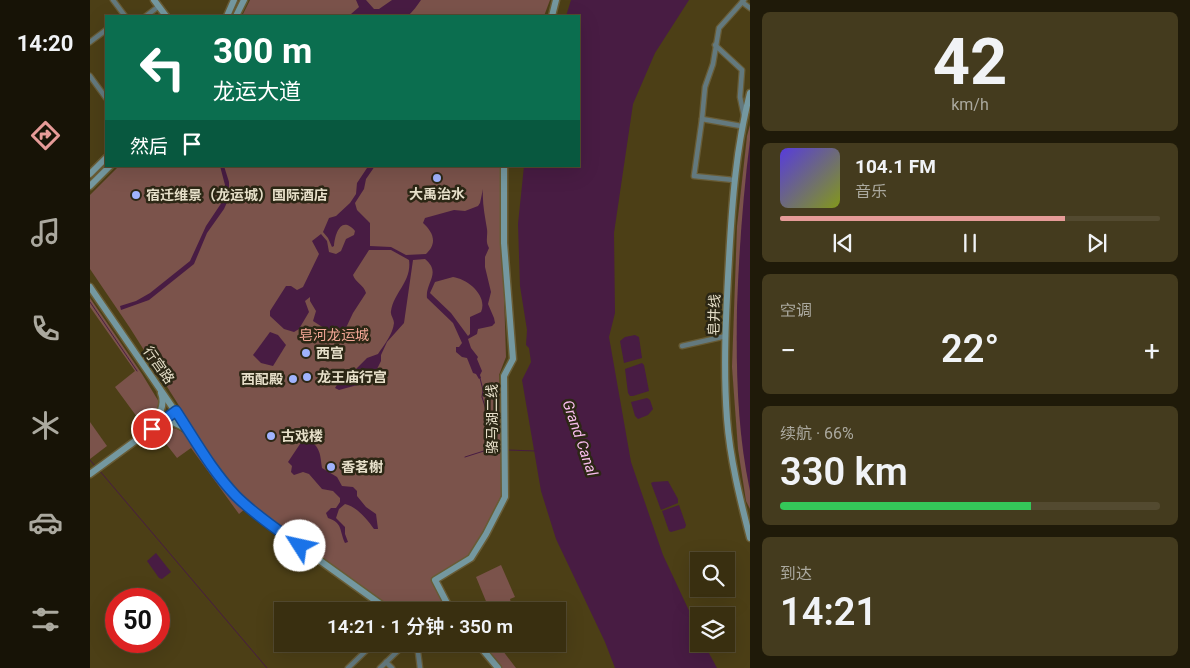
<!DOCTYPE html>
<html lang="zh">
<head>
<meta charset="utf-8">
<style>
	body { margin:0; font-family:Roboto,"Noto Sans SC",sans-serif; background:#443b1e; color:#f1f3f6; height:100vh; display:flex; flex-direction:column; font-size:19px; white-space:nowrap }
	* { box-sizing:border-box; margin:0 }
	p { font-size:16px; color:#aba99f }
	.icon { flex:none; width:28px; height:28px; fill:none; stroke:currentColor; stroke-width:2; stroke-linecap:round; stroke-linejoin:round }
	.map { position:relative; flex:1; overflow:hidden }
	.details { display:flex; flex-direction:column; gap:12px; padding:12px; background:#1f1a09; width:440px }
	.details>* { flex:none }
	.guide { position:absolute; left:15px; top:15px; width:475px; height:152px; border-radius:0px; box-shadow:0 5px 20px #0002,0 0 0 1px #534a30; background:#0b6e4f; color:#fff; overflow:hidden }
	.fabs { position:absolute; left:600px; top:552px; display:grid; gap:10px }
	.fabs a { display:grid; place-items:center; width:45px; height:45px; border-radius:0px; background:#392f10; box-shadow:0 5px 20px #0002,0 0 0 1px #534a30; font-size:25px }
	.speed { position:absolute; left:15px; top:588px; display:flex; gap:10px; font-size:25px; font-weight:700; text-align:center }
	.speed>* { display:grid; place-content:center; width:65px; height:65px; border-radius:50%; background:#392f10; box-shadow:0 5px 20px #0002,0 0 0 1px #534a30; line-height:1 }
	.speed .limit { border:8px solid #d22; background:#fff; color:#111 }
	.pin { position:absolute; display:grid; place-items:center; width:42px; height:42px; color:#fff; margin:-21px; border:2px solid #fff; border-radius:50%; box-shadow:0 1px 5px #0007 }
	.me { position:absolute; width:55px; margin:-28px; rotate:305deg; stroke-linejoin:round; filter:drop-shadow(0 0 4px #0008) }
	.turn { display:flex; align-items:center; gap:18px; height:105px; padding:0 25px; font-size:22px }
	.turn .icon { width:65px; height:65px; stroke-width:2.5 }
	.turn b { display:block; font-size:35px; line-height:42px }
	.then { display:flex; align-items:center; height:48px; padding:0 25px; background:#0003; gap:10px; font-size:19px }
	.big { font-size:38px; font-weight:600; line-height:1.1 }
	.details .widget { flex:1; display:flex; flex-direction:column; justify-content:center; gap:8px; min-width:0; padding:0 18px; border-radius:8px; background:#443b1e }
	.details .dial { align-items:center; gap:0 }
	.dial b { font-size:65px; line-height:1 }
	.song { display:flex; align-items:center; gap:15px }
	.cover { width:60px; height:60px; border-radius:8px; background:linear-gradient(135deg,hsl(250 70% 55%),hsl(70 70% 35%)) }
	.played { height:5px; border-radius:2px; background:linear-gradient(90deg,#e69b98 75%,#534a30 75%) }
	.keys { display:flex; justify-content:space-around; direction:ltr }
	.heat { display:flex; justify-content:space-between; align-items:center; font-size:28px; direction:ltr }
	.charge { height:8px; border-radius:4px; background:linear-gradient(90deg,#34c759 66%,#534a30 0) }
	.trip { position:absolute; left:184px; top:602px; width:292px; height:50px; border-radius:0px; background:#392f10; box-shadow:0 5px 20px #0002,0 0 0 1px #534a30; font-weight:600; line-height:50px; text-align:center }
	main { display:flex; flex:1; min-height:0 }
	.dock { display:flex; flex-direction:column; width:90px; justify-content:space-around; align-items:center; background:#171306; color:#aba99f }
	.dock .icon { width:35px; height:35px }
	.dock .on { color:#e69b98 }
	.dock b { font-size:22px; color:#f1f3f6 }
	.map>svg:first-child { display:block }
	.green { fill:#7b534b }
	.water { fill:#481c43; fill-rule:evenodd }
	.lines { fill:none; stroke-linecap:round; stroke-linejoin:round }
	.stream { stroke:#481c43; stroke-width:1 }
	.street-casing { stroke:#685c36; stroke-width:7 }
	.secondary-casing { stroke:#685c36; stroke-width:9 }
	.street { stroke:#63797e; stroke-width:4.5 }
	.secondary { stroke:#7498a0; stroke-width:6 }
	.route-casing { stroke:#114b97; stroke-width:12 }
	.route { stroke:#1a73e8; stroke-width:9 }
	.poi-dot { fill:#a0b3fd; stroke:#2c2715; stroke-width:2 }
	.labels { text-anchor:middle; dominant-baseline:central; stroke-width:5; stroke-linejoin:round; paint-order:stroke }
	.poi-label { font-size:14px; font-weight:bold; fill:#e6dfc9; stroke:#2c2715; text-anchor:start }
	.street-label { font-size:14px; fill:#e6dfc9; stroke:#2c2715 }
	.park-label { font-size:14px; fill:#f4a897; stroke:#2c2715 }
	.water-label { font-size:15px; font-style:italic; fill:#f9bdee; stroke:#2c2715 }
</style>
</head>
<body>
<main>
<nav class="dock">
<b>14:20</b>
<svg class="icon on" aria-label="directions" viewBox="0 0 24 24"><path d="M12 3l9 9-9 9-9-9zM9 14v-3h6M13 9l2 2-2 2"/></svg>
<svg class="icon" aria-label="music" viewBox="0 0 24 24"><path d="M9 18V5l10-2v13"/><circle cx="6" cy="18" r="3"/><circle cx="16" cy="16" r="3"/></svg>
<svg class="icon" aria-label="phone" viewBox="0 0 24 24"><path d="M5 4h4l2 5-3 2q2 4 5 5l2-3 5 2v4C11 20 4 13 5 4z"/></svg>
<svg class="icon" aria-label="climate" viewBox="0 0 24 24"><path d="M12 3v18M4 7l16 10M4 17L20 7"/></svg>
<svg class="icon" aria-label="car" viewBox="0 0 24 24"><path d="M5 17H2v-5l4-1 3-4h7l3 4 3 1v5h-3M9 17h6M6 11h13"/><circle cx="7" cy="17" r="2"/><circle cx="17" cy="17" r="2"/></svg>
<svg class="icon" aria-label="filters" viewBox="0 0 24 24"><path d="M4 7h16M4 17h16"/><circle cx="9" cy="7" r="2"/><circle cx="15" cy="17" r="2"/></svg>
</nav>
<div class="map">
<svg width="660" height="668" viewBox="0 0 660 668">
	<rect width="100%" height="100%" fill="#4c3f16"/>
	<g class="green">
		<polygon points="160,0 460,0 454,16 152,16"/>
		<polygon points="660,125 660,509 656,501 648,449 642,367 647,226 657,136"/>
		<polygon points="29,166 410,166 416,357 409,375 412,494 382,553 371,563 341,579 359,611 303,611 189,526 164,507 141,485 122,458 40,328 0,269 0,195"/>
		<polygon points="0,298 52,374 69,402 67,408 50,421 25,387 45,371 0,307"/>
		<polygon points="0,422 17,446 0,459"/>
		<path d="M82 428C104 430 123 476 138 492 143 498 150 503 156 508L149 514 101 448 87 458 70 436Z"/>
		<polygon points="411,565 425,597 420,599 422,606 408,611 400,611 386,577"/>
		<polygon points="392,644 420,644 413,651 426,668 411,668"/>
	</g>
	<g class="water">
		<path d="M266 0H276L284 9H289L302 0H331C327 6 323 11 318 16H260L261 14 269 7Z"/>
		<polygon points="481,0 599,0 565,53 543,104 524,233 525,313 519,337 541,462 573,555 609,632 609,644 614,644 627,668 525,668 515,642 466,539 451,491 432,380 441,362 439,348 436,345 437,330 430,286 428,224 434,166 489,166 489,16 476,16"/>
		<path d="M660 140V491C647 430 646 369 647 307 649 251 653 196 660 140Z"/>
		<polygon points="130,166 134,166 139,182 139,198 134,209 117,233 104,264 59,300 31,310 30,306 46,301 60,293 100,261 116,226 134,199 135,185"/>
		<path d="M275 166H285L276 179 274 189 265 203 267 210 280 223V246L301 247 316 255 336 254C348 243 343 232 333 223L335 218 364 210 375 211 388 206 390 203 393 189C392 203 395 216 397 229 398 236 395 241 399 248L395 257V267L401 292 398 304 404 318 405 323 402 326 388 329 387 334 378 339 381 348 388 357 387 359 392 371 390 375 391 378 389 379 386 374 383 373 377 358 372 357 366 352V347H369L372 343 363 323 337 298C335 283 352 273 335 259L323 260 314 323 297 342 291 355V361L287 369 271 384 249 390 245 388 256 370 263 372 277 358 288 354C294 345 303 334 304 323 304 319 300 315 301 311 304 292 322 281 319 260L301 250H279L263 275C265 282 274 285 276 293L263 313 254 332 248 337 223 321 226 311 220 301V297L215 301 219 312 209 329 204 332 194 329 180 316V311L196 286H201L207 290 213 287 229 254 222 241 231 234 237 241 239 252 246 254 251 251 256 239 264 235 265 231C251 215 245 234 244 246L242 247 238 238 233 232 239 218 246 216 260 203 266 194 267 183 277 168ZM363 277C378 279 398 296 391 312L380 317V334L378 336 361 313 340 293 345 282Z"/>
		<polygon points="180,332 188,335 196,345 183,366 171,363 163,355"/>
		<polygon points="545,335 549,337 552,358 534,363 530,341 535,337"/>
		<polygon points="552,363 554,365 559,391 543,396 540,396 538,393 535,369"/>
		<polygon points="557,398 560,400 563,409 558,415 548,419 545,416 541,402"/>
		<path d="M214 438C230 445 230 452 232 468L247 477 252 486 263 487 267 491V496L276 507 286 514 288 529H284C277 519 267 507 255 504L249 509 246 518 255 527V534L258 542 255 543C249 530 253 523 238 518L236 513 241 508H246L250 502V498L243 491 232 489 219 474 213 472 204 475 201 472 202 466 198 462Z"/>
		<polygon points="578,481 588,499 588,503 571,510 561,483 563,482"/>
		<polygon points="589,505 596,525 595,528 581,532 579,531 572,511"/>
		<polygon points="66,553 81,572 72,579 69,578 57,561"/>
	</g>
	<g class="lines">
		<g class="stream">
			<polyline points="0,302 47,371"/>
			<polyline points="390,378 393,390 392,397 399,419 398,450 411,450"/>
			<polyline points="417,450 446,451"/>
			<polyline points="375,457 397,450"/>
			<polyline points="0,460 6,467"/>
			<polyline points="9,470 177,668"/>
		</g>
		<defs>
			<g id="street">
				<polyline points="23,0 35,16"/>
				<polyline points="652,2 660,8"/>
				<polyline points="56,16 69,6"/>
				<polyline points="0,42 16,30"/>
				<polyline points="625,45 652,70 650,97 654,116"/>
				<polyline points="0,76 16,98"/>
				<polyline points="612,119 651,126"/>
				<polyline points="644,180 604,176 612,119 615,87 623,64 629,28 654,0"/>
				<polyline points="592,346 636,336"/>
				<polyline points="327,644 330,668"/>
				<polyline points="296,662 302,668"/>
				<polyline points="258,668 283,644"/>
				<polyline points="290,668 315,644"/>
			</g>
			<g id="secondary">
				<polyline points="64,0 76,16"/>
				<polyline points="137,16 144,0"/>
				<polyline points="146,16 154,0"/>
				<polyline points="462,16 466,0"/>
				<path d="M660 93C646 147 642 203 639 259 636 312 633 366 637 419 640 459 650 499 660 538"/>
				<polyline points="0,174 16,158"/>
				<polyline points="0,186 20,166"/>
				<polyline points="0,287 120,462 147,496 175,521 300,611"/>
				<polyline points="72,424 83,422 95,428"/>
				<path d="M61 427C68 417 76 406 71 393"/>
				<polyline points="0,474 86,411"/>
				<polyline points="361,611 345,580 381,558 396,534 415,497 414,376 423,359 414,243 414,166"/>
				<polyline points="388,644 408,668"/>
			</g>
		</defs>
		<use href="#street" class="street-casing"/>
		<use href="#secondary" class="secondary-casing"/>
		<use href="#street" class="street"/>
		<use href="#secondary" class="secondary"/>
	</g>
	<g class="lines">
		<defs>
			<path id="route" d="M62 429 86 411C105 440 122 471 146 496 165 515 188 530 210 546"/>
		</defs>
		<use href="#route" class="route-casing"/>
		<use href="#route" class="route"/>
	</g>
	<g class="poi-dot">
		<circle cx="347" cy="178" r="5"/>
		<circle cx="46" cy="195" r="5"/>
		<circle cx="216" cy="353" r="5"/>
		<circle cx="217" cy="377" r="5"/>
		<circle cx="203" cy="379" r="5"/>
		<circle cx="181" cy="436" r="5"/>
		<circle cx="241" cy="467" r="5"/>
	</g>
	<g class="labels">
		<g class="poi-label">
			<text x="347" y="194" text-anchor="middle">大禹治水</text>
			<text x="56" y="195">宿迁维景（龙运城）国际酒店</text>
			<text x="226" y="353">西宫</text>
			<text x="227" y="377">龙王庙行宫</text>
			<text x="193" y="379" text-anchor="end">西配殿</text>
			<text x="191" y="436">古戏楼</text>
			<text x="251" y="467">香茗榭</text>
		</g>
		<g class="street-label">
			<text transform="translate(624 315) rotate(-88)">皂井线</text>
			<text transform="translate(69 365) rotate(55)">行宫路</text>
			<text transform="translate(402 419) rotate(-90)">骆马湖二线</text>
		</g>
		<g class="park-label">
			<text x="244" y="335">皂河龙运城</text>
		</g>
		<g class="water-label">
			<text transform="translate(490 438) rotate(71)">Grand Canal</text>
		</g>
	</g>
</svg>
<div class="fabs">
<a><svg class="icon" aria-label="search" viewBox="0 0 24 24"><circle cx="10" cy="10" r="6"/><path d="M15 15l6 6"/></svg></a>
<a><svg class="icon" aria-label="layers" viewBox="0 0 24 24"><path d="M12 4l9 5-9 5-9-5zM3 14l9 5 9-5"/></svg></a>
</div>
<div class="speed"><div class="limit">50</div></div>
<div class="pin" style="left:62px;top:429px;background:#d93025"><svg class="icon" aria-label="arrive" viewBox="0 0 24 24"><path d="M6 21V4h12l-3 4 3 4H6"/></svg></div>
<svg class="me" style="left:210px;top:546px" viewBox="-20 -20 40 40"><circle r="19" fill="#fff"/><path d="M0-13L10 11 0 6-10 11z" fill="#1a73e8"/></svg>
<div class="trip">14:21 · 1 分钟 · 350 m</div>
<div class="guide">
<div class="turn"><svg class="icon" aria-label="left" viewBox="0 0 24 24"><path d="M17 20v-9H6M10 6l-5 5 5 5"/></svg><div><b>300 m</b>龙运大道</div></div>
<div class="then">然后<svg class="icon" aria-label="arrive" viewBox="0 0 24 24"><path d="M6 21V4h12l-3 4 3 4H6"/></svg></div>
</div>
</div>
<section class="details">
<div class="widget dial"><b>42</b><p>km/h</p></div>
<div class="widget">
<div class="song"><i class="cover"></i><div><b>104.1 FM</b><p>音乐</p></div></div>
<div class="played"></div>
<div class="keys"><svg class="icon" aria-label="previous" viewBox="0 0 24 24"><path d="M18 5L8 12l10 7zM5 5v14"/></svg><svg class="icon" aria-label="pause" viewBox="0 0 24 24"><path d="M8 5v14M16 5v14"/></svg><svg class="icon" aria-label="next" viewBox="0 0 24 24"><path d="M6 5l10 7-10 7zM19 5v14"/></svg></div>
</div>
<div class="widget"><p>空调</p>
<div class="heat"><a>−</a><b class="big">22°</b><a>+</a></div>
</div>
<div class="widget"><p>续航 · 66%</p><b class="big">330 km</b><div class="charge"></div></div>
<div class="widget"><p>到达</p><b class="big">14:21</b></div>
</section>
</main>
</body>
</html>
